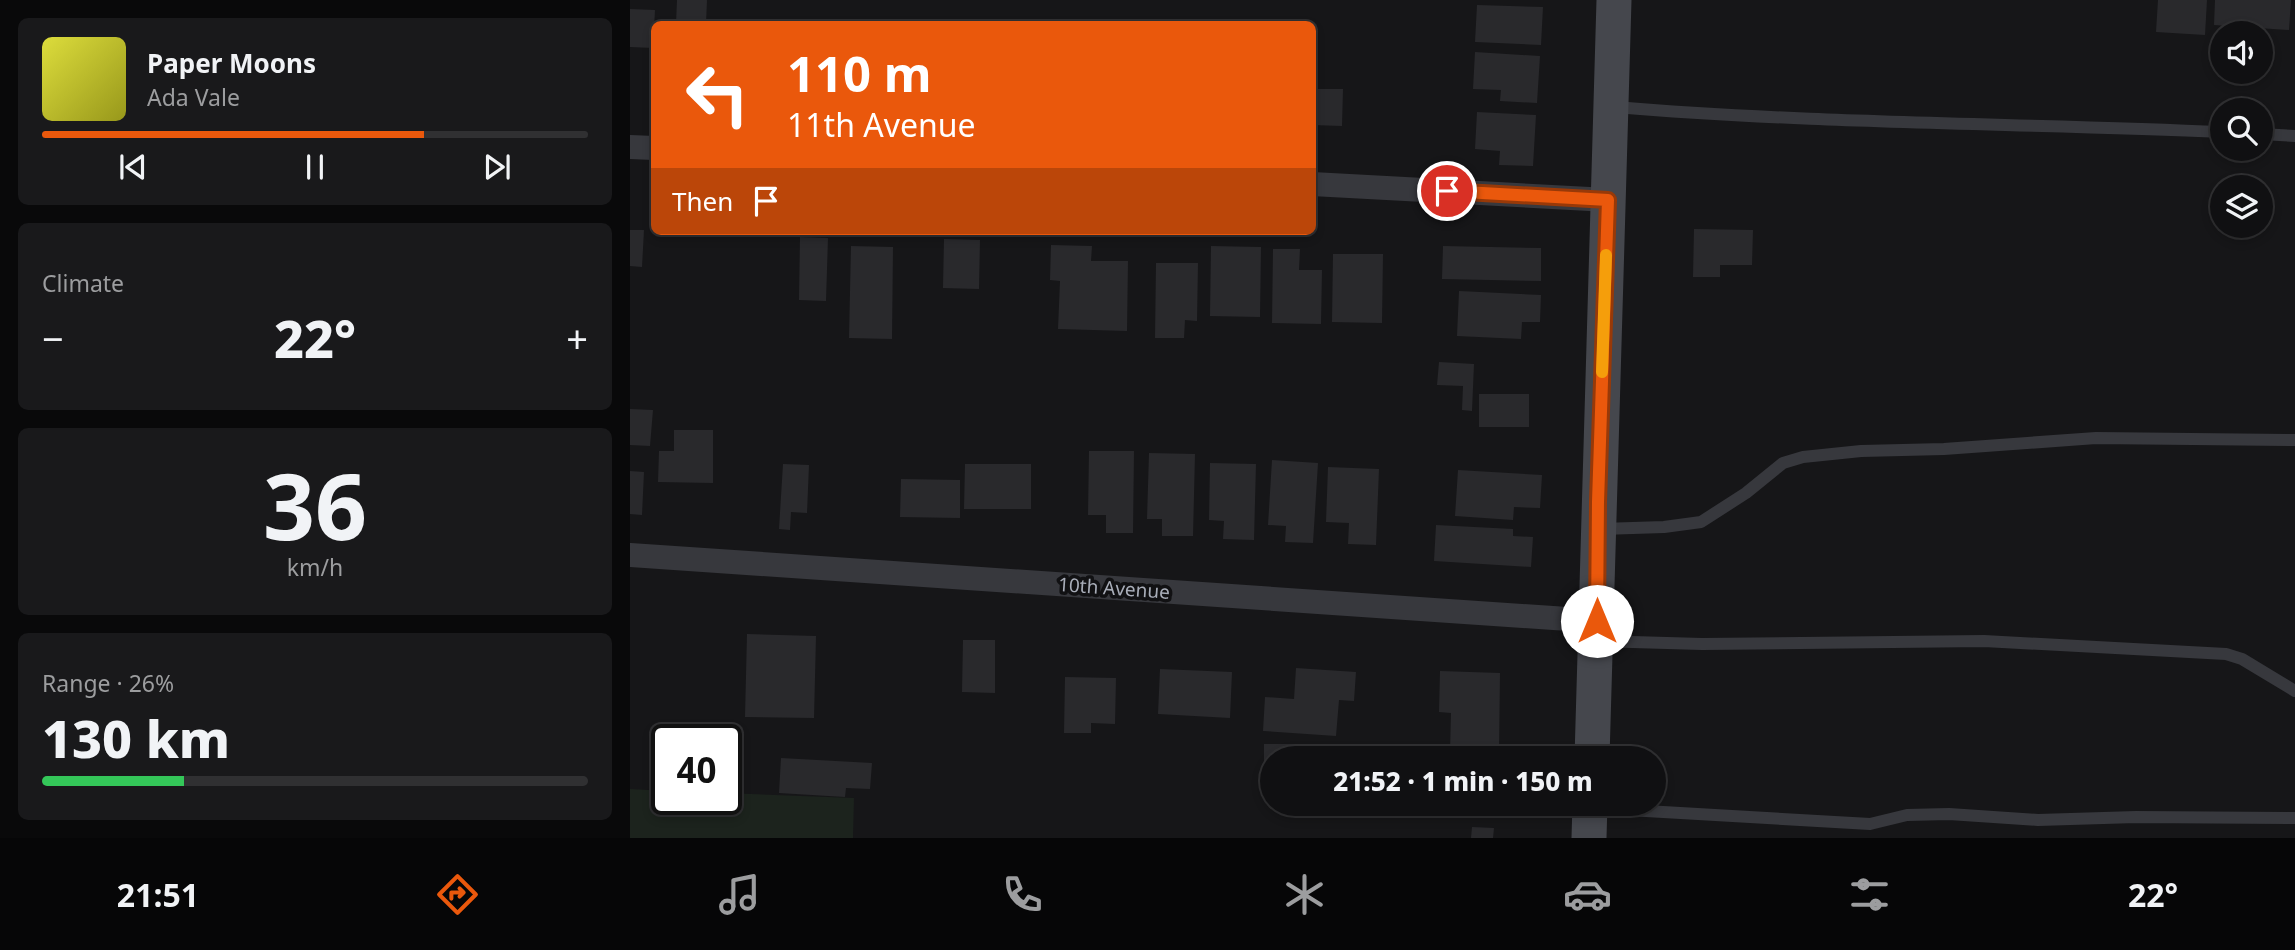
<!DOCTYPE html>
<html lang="en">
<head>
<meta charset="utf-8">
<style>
	body { margin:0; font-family:"Noto Sans",sans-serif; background:#19191b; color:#f1f3f6; height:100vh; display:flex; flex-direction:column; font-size:26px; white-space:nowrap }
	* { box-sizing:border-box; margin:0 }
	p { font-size:23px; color:#9c9d9f }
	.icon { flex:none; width:38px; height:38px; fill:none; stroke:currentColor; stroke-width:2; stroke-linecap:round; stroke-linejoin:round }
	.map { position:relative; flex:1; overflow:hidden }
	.panel { display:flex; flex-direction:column; gap:18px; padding:18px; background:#09090a; width:630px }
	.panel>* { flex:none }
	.banner { position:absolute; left:21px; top:21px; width:665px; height:214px; border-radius:10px; box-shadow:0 4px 10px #0003,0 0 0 2px #303032; background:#ea580c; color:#fff; overflow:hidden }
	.tools { position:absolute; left:1580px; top:21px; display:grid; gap:14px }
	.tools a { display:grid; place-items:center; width:63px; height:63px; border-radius:50%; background:#101012; box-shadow:0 4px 10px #0003,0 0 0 2px #303032; font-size:35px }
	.speed { position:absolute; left:21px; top:724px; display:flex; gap:14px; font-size:35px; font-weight:700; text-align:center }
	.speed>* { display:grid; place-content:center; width:91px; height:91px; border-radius:50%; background:#101012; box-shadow:0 4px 10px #0003,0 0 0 2px #303032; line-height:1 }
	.speed .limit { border:4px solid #111; border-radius:10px; background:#fff; color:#111 }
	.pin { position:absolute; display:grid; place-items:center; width:60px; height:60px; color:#fff; margin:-30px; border:4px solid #fff; border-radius:50%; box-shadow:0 2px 7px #0007 }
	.me { position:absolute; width:77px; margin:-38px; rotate:0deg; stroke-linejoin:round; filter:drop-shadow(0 0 5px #0008) }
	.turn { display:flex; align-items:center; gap:24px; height:147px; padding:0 21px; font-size:32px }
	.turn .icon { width:91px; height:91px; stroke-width:2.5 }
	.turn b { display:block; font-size:49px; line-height:60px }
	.then { display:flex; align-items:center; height:66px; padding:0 21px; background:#0003; gap:14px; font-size:26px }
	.big { font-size:52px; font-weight:800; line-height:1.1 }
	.panel .tile { flex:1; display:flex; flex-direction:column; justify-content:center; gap:10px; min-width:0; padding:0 24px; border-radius:10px; background:#19191b }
	.panel .dial { align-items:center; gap:0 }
	.dial b { font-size:91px; line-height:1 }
	.song { display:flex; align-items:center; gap:21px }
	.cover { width:84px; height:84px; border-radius:10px; background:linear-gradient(135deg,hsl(60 70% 55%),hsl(60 70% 35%)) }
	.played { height:7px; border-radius:4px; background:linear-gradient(90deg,#ea580c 70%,#303032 70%) }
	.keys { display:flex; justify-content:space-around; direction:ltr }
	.heat { display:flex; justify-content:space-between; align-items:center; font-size:38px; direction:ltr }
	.charge { height:10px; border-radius:5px; background:linear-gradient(90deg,#34c759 26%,#303032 0) }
	.trip { position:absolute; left:630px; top:746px; width:406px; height:70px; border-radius:35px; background:#101012; box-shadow:0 4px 10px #0003,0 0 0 2px #303032; font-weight:800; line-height:70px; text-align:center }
	.tab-bar { display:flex; height:112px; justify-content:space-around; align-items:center; background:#060607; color:#9c9d9f }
	.tab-bar .icon { width:49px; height:49px }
	.tab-bar .selected { color:#ea580c }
	.tab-bar b { font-size:32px; color:#f1f3f6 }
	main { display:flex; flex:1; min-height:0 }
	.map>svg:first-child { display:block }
	.green { fill:#1c231d }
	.building { fill:#29292c }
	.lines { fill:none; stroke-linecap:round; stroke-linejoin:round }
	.lane { stroke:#37383d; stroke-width:12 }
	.street { stroke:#37383d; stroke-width:24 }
	.secondary { stroke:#45474d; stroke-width:35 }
	.route-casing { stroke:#983908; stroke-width:18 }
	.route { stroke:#ea580c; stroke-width:12 }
	.slow { stroke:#f59e0b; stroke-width:12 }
	.labels { text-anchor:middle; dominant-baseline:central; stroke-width:7; stroke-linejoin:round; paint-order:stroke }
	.street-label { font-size:19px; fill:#a8adb8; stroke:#111113 }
</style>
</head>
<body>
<main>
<section class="panel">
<div class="tile">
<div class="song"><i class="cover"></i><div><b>Paper Moons</b><p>Ada Vale</p></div></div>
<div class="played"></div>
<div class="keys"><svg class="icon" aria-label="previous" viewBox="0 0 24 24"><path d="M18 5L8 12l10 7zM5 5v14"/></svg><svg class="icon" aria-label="pause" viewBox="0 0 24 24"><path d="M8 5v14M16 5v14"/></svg><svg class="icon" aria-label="next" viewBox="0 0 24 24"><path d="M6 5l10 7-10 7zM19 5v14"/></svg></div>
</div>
<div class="tile"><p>Climate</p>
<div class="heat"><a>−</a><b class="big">22°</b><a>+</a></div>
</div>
<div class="tile dial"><b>36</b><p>km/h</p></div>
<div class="tile"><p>Range · 26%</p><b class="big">130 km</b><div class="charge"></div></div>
</section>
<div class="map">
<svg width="1665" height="838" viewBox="0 0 1665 838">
	<rect width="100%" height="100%" fill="#161618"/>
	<polygon class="green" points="0,789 37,791 37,800 96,800 96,793 224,798 223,838 0,838"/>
	<g class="building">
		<polygon points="47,0 77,0 76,24 46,24"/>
		<polygon points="1528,0 1577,0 1575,35 1526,32"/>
		<polygon points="1585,0 1661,0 1659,30 1584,25"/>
		<polygon points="847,5 913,7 911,45 845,42"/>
		<polygon points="0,9 25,10 23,48 0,47"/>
		<polygon points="845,52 910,56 907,103 870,101 871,90 843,89"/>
		<polygon points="682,89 713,89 712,126 682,125"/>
		<polygon points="847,112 906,115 903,166 869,165 870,151 845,149"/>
		<polygon points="1064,229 1123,230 1122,265 1090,265 1090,277 1063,277"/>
		<polygon points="0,230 14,230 12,267 0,266"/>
		<polygon points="170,237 198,238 196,301 169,300"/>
		<polygon points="314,239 350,240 349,289 313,288"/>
		<polygon points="421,245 462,246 461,261 498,261 497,331 428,329 430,281 420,280"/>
		<polygon points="221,246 263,247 262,339 219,338"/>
		<polygon points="581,246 631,247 630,317 580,316"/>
		<polygon points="813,246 911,248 911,281 812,279"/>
		<polygon points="643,249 670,249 669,270 692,270 691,324 642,323"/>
		<polygon points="703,254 753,254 752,323 702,322"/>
		<polygon points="526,263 568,263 567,321 555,320 554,338 525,338"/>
		<polygon points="829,291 911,295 910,322 892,322 891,339 827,336"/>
		<polygon points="809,362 844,364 842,411 832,410 833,386 807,385"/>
		<rect x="849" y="394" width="50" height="33"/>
		<polygon points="0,409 23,410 20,446 0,445"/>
		<polygon points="44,430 83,430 83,483 28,482 29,451 44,451"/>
		<polygon points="459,451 504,451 503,533 476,533 476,515 458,515"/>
		<polygon points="519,453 565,454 563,536 532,536 532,519 517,519"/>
		<polygon points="642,460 688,463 683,543 655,542 656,526 638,525"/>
		<polygon points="580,463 626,464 624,540 593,539 594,521 579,520"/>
		<polygon points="153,464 179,465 177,513 161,512 160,530 149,529"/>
		<polygon points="335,464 401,464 401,509 334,509"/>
		<polygon points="698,467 749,469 746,545 718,544 719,523 696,522"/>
		<polygon points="828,470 912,475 910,508 884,507 883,520 825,516"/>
		<polygon points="0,471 14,472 12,515 0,514"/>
		<polygon points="271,479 330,480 330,518 270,517"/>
		<polygon points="806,525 883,529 883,536 903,537 901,567 804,561"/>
		<polygon points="117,634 186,636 184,718 115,717"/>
		<polygon points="333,640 365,640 365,693 332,692"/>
		<polygon points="666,668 726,672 724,701 709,700 706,736 633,731 635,697 664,699"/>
		<polygon points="530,669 602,672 600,718 528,714"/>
		<polygon points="810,671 870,673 869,753 820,752 821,713 809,712"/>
		<polygon points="435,677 486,678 485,724 461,723 461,733 434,733"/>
		<polygon points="30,730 62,731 62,740 37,740 37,771 29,771"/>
		<polygon points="634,744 684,744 683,758 642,758 642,776 634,776"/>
		<polygon points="151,758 242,763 240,789 216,788 215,797 149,793"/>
		<polygon points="842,827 864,828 863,838 841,838"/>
	</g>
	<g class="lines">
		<g class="lane">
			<path d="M985 107C1187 124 1390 123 1592 132"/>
			<polyline points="1631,134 1665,136"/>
			<polyline points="971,529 1034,527 1071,522 1116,493 1153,463 1173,457 1231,451 1314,449 1466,438 1665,440"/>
			<polyline points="967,641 1072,644 1354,641 1596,654 1612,659 1665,691"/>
			<polyline points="964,808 1240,824 1277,815 1319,814 1408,820 1506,817 1665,818"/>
		</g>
		<g class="street">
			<polyline points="0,147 24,148"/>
			<polyline points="682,184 978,200"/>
			<polyline points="0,555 967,621"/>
		</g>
		<g class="secondary">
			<polyline points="962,758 984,0"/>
			<polyline points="959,838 960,803"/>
		</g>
	</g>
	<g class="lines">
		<defs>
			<polyline id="route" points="817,191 978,200 968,502 967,621"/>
		</defs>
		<use href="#route" class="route-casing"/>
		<use href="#route" class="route"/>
		<polyline class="slow" points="972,372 976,255"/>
	</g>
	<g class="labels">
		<g class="street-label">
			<text transform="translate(484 588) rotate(4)">10th Avenue</text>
		</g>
	</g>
</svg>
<div class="tools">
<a><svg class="icon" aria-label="sound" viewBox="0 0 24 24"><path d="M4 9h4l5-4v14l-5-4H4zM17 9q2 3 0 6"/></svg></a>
<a><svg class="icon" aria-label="search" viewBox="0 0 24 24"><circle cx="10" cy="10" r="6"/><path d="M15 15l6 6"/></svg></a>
<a><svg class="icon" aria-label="layers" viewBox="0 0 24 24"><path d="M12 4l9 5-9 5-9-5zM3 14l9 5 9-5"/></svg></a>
</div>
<div class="speed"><div class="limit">40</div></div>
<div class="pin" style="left:817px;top:191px;background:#d93025"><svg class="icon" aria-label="arrive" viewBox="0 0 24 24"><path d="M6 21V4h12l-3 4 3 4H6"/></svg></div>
<svg class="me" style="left:967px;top:621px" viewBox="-20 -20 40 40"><circle r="19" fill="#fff"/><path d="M0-13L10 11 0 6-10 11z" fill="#ea580c"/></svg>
<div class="trip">21:52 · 1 min · 150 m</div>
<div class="banner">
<div class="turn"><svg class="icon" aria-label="left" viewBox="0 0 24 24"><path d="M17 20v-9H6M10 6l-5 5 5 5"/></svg><div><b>110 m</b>11th Avenue</div></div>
<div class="then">Then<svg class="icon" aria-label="arrive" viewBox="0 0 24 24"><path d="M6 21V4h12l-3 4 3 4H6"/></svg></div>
</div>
</div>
</main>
<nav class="tab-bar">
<b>21:51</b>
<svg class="icon selected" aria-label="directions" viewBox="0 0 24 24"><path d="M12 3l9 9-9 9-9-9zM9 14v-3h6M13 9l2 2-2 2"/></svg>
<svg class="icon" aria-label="music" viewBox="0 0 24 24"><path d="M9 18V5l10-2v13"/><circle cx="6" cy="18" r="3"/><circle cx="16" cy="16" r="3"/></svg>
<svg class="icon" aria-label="phone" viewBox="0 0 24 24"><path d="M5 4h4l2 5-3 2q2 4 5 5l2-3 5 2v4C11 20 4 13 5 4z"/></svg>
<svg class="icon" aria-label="climate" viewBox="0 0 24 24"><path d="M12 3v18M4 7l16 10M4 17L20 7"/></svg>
<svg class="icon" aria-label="car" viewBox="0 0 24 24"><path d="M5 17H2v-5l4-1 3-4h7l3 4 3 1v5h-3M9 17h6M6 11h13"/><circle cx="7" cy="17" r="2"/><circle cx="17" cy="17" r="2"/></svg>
<svg class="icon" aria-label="filters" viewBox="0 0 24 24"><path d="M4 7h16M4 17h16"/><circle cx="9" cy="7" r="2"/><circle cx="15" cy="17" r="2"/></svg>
<b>22°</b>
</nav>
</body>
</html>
